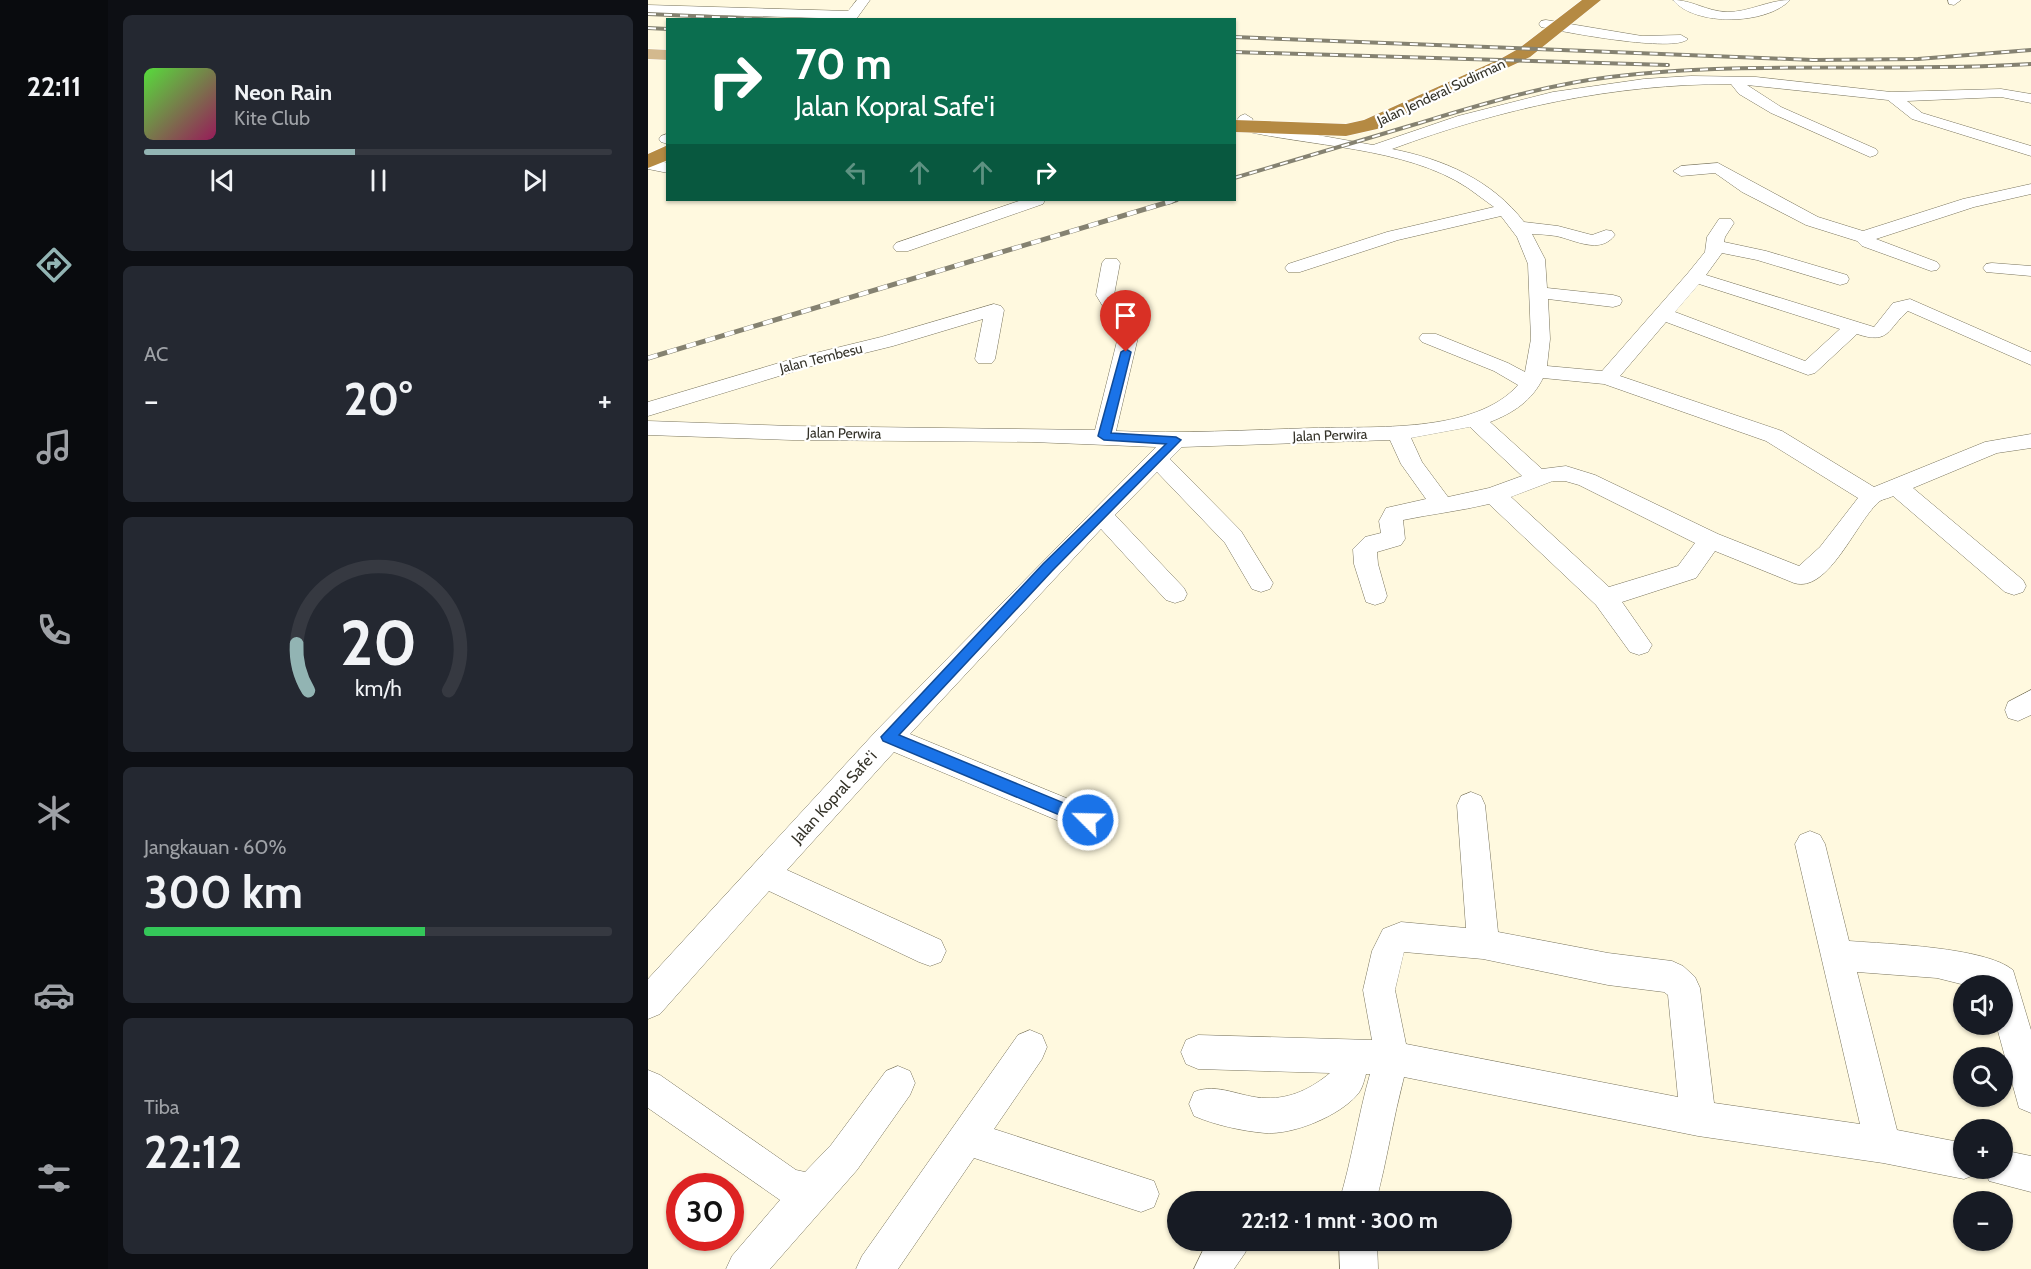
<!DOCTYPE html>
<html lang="id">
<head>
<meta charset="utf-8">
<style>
	body { margin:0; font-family:Cabin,sans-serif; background:#242831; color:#f1f3f6; height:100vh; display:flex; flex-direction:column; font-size:22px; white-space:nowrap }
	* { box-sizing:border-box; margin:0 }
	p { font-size:20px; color:#9ea1a6 }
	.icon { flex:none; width:33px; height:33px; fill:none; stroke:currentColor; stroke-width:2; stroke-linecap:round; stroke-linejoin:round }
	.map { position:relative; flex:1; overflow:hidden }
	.drawer { display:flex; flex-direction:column; gap:15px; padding:15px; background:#0d0f14; width:540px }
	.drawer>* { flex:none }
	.guide { position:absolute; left:18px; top:18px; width:570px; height:183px; border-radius:0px; box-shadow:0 2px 4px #0004; background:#0b6e4f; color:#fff; overflow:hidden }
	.tools { position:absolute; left:1305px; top:975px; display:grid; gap:12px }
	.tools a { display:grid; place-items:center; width:60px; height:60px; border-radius:50%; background:#171b24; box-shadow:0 2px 4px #0004; font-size:30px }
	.speed { position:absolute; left:18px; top:1173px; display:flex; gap:12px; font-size:30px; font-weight:700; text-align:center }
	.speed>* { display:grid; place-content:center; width:78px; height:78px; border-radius:50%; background:#171b24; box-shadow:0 2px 4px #0004; line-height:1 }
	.speed .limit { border:9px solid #d22; background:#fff; color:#111 }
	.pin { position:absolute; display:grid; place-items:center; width:51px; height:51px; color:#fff; margin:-62px -26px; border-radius:50% 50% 50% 0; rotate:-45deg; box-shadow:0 0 6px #0007 }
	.pin .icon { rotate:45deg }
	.me { position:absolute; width:66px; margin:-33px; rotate:293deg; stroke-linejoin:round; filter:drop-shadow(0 0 4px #0008) }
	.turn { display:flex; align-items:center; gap:21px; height:126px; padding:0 30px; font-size:27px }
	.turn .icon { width:78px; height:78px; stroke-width:2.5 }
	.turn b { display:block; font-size:42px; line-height:51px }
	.lanes { display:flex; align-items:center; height:57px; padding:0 30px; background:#0003; justify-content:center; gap:30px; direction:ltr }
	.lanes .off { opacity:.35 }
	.big { font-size:45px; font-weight:800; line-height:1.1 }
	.drawer .widget { flex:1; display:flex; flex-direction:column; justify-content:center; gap:9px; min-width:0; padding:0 21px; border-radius:9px; background:#242831 }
	.drawer .dial { align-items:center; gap:0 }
	.dial svg { height:156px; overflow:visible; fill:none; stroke:#363941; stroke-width:7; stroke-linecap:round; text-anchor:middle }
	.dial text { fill:#f1f3f6; stroke:none }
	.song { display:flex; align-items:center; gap:18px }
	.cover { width:72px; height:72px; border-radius:9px; background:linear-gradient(135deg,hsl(110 70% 55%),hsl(330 70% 35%)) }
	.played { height:6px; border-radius:3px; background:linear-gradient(90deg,#92b4b3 45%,#363941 45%) }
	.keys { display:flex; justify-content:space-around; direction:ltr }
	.heat { display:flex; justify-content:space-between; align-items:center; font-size:33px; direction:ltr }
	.charge { height:9px; border-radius:4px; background:linear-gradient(90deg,#34c759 60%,#363941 0) }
	.trip { position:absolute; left:519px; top:1191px; width:345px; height:60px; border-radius:30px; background:#171b24; box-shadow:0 2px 4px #0004; font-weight:800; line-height:60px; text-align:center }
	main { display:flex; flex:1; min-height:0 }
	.menu { display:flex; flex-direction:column; width:108px; justify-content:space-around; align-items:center; background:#090b0e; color:#9ea1a6 }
	.menu .icon { width:42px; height:42px }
	.menu .selected { color:#92b4b3 }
	.menu b { font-size:27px; color:#f1f3f6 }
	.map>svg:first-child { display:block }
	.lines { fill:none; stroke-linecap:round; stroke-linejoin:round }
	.minor-casing { stroke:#79745d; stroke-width:1 }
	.major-casing { stroke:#fff; stroke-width:1 }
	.highway-casing { stroke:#fff; stroke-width:1 }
	.minor { fill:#fff; fill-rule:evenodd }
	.major { fill:#d3b98e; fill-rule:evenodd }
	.highway { fill:#b58a43; fill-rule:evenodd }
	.rail-far1-casing { stroke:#858271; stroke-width:4 }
	.rail-casing { stroke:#858271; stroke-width:5 }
	.rail-far1 { stroke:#fff; stroke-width:2; stroke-dasharray:8; stroke-linecap:butt }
	.rail { stroke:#fff; stroke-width:4; stroke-dasharray:10; stroke-linecap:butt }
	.route { fill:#1a73e8; stroke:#114b97; stroke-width:1.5 }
	.labels { text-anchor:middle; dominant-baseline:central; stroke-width:4.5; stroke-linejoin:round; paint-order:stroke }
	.far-street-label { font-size:14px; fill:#343228; stroke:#fff }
	.street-label { font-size:16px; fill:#343228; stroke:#fff }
</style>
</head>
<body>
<main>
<nav class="menu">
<b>22:11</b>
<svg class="icon selected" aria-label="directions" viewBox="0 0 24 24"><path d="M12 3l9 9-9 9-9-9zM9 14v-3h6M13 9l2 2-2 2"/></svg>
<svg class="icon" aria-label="music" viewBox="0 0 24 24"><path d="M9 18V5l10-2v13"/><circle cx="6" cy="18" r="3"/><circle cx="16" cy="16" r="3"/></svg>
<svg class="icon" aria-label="phone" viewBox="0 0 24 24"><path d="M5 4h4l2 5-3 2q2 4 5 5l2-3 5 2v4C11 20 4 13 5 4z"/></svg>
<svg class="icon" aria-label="climate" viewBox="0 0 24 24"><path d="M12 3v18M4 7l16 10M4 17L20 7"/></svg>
<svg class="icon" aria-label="car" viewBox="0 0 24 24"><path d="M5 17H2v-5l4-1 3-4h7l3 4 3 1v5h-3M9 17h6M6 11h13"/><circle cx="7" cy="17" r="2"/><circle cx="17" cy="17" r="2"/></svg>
<svg class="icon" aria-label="filters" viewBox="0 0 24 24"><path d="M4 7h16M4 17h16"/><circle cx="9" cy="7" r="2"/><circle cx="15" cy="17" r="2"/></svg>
</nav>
<section class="drawer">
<div class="widget">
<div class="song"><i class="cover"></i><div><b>Neon Rain</b><p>Kite Club</p></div></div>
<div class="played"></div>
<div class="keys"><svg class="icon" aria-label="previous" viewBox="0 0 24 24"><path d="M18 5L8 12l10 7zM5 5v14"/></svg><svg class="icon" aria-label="pause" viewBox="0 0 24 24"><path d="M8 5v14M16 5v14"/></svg><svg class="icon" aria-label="next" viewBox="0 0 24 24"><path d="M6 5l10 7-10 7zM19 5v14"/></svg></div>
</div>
<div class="widget"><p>AC</p>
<div class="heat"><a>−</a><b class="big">20°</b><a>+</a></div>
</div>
<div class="widget dial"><svg viewBox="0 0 100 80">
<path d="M14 69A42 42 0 1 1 86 69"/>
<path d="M14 69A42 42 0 0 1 8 45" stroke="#92b4b3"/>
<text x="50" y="56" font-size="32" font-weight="700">20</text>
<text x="50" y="72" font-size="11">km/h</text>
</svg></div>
<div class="widget"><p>Jangkauan · 60%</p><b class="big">300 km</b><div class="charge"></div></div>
<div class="widget"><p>Tiba</p><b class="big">22:12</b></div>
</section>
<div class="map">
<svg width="1383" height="1269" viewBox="0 0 1383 1269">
	<rect width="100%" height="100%" fill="#fff9df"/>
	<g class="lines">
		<defs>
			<g id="minor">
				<polygon points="209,0 222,0 209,18 204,19 0,13 0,5 200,11"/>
				<path d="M1025 0C1045 0 1057 11 1079 12 1102 12 1120 0 1142 0 1119 25 1047 27 1025 0Z"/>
				<polygon points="1300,0 1313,0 1306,5 1301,4"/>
				<path d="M898 20 994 36 1033 35 1040 39C1026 53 916 32 893 27L891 24 893 21Z"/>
				<path d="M1043 76 1108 77 1243 92 1353 89 1383 94V103L1353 97 1259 101 1274 113 1383 146V156L1264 119 1240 100 1099 85 1133 107 1228 149 1230 152 1228 155 1222 157 1123 113 1091 94 1083 84C965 84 854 108 744 149 795 159 844 180 876 222L910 226 944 235 958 230 964 231 967 235C952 255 927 240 908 236 900 235 892 234 884 234L897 259 899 288 965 295 972 297 974 301 972 305 965 307 900 299 902 339 899 366 954 371 1040 273 1057 252 1059 237 1071 219H1083L1086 223 1077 237 1076 242 1118 251 1199 275 1201 279 1199 283 1192 285 1109 260 1074 253 1058 275 1226 327 1245 303 1262 299 1383 352V365L1260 311C1239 329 1242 345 1209 334L1167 373 1160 375 1018 322 972 376 1134 431 1226 487 1337 442 1383 434V448L1349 453 1265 488 1375 580 1378 586 1375 592 1366 595 1357 592 1245 496C1242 498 1235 499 1232 501 1209 519 1181 594 1146 583L1067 551 1048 578 974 602 1004 645 1000 652 991 655 982 652 948 605 841 504C812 511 784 514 755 520L757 539 753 545 729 552 730 564 739 596 736 602 727 605 718 602 706 564 705 549 717 537 733 533 731 521 738 508 778 499 753 464 742 440 534 447 522 459 593 531 625 583 622 589 613 592 604 589 577 543 509 472 467 515 536 588 539 594 536 600 527 603 518 600 453 529 262 734 450 811 455 820 450 829 440 833 430 829 246 752 139 870 293 940 298 951 293 962 282 966 271 962 121 891 12 1014 0 1019V979L230 729 508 447 384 442 144 440 0 435V421L144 426 447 430 471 333 448 295 454 263 457 259H469L472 263 466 295 491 333 468 431C534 434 599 430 665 428 724 426 827 434 870 385L846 371 774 342 771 338 774 334H788L860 363 877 372 883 339 880 264 869 237 853 216 750 240 652 272H640L637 268 640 264 739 232 846 207C837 201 829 194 820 188 757 146 660 147 588 129L586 124 592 116 597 114 605 119 602 123 725 145 810 116 905 92 996 79ZM1051 284 1192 329 1157 361 1027 312ZM895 378 956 384 1118 441 1210 498 1172 547 1151 566 1070 534 947 475 918 466 894 469 842 422C865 413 884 401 895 378ZM822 427 874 476 841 488 800 497 774 462 763 438ZM905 481H917L931 485 1047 543 1030 566 961 587 863 497Z"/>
				<polygon points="19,134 20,144 13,142 11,139 13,136"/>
				<polygon points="0,158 20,163 20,173 0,169"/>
				<polygon points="1070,163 1170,217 1215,231 1315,199 1383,184 1383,194 1326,207 1228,239 1289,262 1292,266 1289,270 1283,271 1214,246 1209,241 1158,225 1094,192 1067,173 1033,176 1025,171 1033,166"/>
				<polygon points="374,200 397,200 395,204 260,251 248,251 245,247 248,243"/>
				<polygon points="1344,263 1383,266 1383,276 1338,272 1335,268 1338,264"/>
				<polygon points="346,304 353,306 356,310 347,359 344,363 330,363 327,359 335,319 245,346 164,366 0,416 0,402 151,357 233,337"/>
				<polygon points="1383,690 1383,715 1370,721 1360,718 1357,710 1360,702"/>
				<path d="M823 792 833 796 837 805 850 932 960 953 1024 961 1035 966 1047 977 1052 988 1066 1103 1212 1124 1147 844 1152 835 1162 831 1172 835 1177 844 1201 941C1240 944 1337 947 1365 970L1383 1030V1113L1371 1108 1348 1024H1354V986H1321L1289 978 1209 972 1249 1130 1316 1143V1168H1331L1329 1174 1316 1179 1235 1163 1050 1136 756 1077C745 1119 739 1160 728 1202H691C704 1160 710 1116 722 1074H718C716 1081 714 1090 709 1095 691 1116 645 1135 617 1133 594 1131 567 1125 546 1116L541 1104 546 1092C570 1082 593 1098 618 1098 643 1099 664 1088 682 1073L550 1069 538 1064 533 1052 538 1040 550 1035 724 1040 715 990 724 951 735 929 753 922 818 928 809 805 813 796ZM756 952 835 959 960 985 1016 992 1020 995 1030 1097 758 1044 747 990Z"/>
				<polygon points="382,1030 394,1035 399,1047 394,1059 346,1129 506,1181 511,1194 506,1207 493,1212 326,1158 250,1269 208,1269 214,1256 370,1035"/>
				<polygon points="250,1066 262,1071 267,1083 262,1095 209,1170 122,1269 78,1269 84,1256 132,1200 0,1108 0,1070 12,1075 148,1170 157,1172 183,1145 238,1071"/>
				<polygon points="1354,1150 1383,1156 1383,1192 1341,1181 1336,1168 1354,1168"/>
				<polygon points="560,1240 603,1240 597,1253 586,1269 546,1269"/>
				<polygon points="691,1240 729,1240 730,1269 692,1269"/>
			</g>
			<polygon id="major" points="0,49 20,50 20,60 0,59"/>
			<g id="highway">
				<polygon points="934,0 953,0 882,57 729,129 698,136 586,132 586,120 698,124 716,120 854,58 870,49"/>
				<polygon points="20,145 20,160 0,168 0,154"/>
			</g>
		</defs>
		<use href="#minor" class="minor-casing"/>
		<use href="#major" class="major-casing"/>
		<use href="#highway" class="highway-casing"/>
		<use href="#minor" class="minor"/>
		<use href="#major" class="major"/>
		<use href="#highway" class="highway"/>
		<defs>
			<g id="rail-far1">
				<polyline points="0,14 130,20"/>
				<polyline points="0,28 20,29"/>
				<polyline points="586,37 1165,60 1270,59 1383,50"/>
				<polyline points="586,52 1020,65"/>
				<path d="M586 178C647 160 708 142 768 124 832 105 896 85 962 77 1102 60 1243 73 1383 64"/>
				<polyline points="519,203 529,200"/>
			</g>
			<polyline id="rail" points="0,358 524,201"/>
		</defs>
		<use href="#rail-far1" class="rail-far1-casing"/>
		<use href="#rail" class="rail-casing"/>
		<use href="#rail-far1" class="rail-far1"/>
		<use href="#rail" class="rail"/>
	</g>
	<polygon class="route" points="478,349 483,352 463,433 528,437 533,440 404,571 251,735 445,815 448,820 445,825 440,827 235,741 233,737 395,564 518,444 456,440 450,436 473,352"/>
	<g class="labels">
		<g class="far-street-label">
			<text transform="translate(793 92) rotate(-25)">Jalan Jenderal Sudirman</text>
			<text transform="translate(173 358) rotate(-14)">Jalan Tembesu</text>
			<text transform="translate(196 433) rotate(1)">Jalan Perwira</text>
			<text transform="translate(682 435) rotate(-2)">Jalan Perwira</text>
		</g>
		<g class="street-label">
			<text transform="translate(186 797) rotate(-48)">Jalan Kopral Safe'i</text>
		</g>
	</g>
</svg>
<div class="tools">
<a><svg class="icon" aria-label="sound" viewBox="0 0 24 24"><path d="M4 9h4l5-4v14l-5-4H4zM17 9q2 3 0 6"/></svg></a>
<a><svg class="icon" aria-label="search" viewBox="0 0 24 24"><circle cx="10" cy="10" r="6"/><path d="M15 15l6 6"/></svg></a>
<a>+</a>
<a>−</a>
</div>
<div class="speed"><div class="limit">30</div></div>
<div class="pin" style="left:478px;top:352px;background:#d93025"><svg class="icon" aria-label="arrive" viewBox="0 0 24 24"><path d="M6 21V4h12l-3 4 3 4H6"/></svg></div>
<svg class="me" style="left:440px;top:820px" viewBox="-20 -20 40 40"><circle r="17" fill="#1a73e8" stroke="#fff" stroke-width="3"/><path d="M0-11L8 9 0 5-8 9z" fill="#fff"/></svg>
<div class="trip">22:12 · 1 mnt · 300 m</div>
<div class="guide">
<div class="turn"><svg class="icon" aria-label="right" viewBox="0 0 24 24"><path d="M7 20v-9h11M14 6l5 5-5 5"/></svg><div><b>70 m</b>Jalan Kopral Safe'i</div></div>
<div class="lanes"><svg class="icon off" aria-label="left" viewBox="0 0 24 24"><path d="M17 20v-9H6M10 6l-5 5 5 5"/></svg><svg class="icon off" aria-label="ahead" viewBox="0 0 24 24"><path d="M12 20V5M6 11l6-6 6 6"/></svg><svg class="icon off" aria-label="ahead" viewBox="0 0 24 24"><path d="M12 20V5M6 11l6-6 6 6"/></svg><svg class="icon" aria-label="right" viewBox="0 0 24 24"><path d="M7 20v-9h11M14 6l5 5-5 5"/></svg></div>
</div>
</div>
</main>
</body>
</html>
